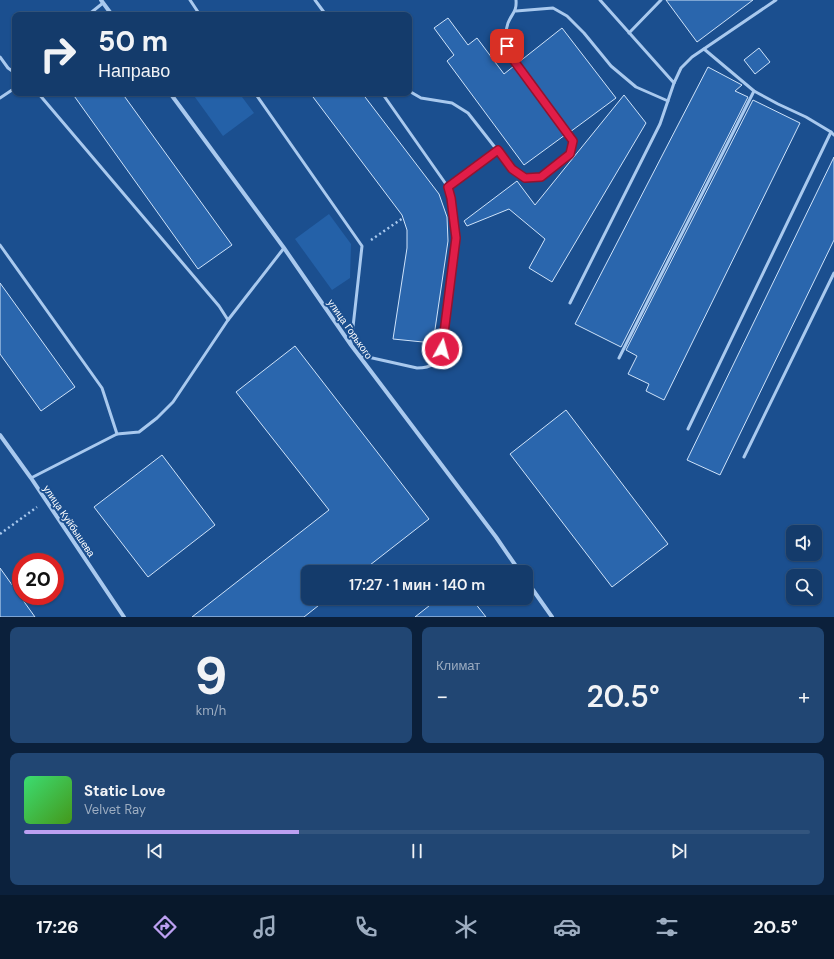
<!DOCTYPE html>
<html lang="ru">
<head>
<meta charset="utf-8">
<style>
	body { margin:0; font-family:"DM Sans",sans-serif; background:#214673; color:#f1f3f6; height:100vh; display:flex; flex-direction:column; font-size:15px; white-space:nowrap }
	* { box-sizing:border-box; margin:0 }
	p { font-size:13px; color:#9dadc1 }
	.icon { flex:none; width:22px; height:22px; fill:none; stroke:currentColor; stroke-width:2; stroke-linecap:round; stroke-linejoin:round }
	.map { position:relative; height:617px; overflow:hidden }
	.panel { display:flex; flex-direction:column; gap:10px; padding:10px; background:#0b203b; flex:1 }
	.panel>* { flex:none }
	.banner { position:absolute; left:12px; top:12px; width:400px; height:84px; border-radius:8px; box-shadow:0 1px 3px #0004,0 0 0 1px #33557e; background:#143b6b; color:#f1f3f6; overflow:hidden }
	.controls { position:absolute; left:786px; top:525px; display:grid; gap:8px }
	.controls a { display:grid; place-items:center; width:36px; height:36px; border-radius:8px; background:#143b6b; box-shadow:0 1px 3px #0004,0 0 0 1px #33557e; font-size:20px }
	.speed { position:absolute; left:12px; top:553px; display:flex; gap:8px; font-size:20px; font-weight:700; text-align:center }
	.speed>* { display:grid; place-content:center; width:52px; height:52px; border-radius:50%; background:#143b6b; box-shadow:0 1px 3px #0004,0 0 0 1px #33557e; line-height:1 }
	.speed .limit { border:6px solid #d22; background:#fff; color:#111 }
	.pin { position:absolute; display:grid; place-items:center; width:34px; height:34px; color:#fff; margin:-17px; border-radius:8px; box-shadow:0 2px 6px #0006 }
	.me { position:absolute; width:44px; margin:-22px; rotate:7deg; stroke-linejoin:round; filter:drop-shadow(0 0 3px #0008) }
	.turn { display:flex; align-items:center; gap:14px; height:84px; padding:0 20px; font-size:18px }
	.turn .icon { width:52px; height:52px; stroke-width:2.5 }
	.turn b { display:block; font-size:28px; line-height:34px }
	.big { font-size:30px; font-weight:600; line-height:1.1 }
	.panel .widget { flex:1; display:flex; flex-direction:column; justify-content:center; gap:6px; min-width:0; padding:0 14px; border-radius:8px; background:#214673 }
	.panel .dial { align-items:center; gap:0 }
	.dial b { font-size:52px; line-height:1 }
	.song { display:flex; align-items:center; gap:12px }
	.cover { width:48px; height:48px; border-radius:6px; background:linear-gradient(135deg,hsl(140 70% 55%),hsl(100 70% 35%)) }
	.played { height:4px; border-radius:2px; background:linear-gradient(90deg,#bca0f2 35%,#33557e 35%) }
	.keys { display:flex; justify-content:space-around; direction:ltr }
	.heat { display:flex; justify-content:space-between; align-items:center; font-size:22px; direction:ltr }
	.panel .tiles { flex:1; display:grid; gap:10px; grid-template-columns:1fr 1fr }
	.widget:last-child { grid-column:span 2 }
	.trip { position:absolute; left:301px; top:565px; width:232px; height:40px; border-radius:8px; background:#143b6b; box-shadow:0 1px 3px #0004,0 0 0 1px #33557e; font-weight:600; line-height:40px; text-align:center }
	.dock { display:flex; height:64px; justify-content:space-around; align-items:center; background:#08182b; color:#9dadc1 }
	.dock .icon { width:28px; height:28px }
	.dock .selected { color:#bca0f2 }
	.dock b { font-size:18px; color:#f1f3f6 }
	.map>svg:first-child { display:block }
	.park { fill:#2461a8 }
	.building { fill:#2a66ad; stroke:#cfe3fa }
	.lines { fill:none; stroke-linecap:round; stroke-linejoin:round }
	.path { stroke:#a9c9ee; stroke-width:2.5; stroke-dasharray:2 3; stroke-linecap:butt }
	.lane { stroke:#a9c9ee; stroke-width:3 }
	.street { stroke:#a9c9ee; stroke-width:4 }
	.route-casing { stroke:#92132f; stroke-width:10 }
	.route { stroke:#e11d48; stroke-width:7 }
	.labels { text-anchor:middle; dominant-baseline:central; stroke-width:4; stroke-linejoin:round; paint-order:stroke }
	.street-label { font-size:10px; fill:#fff; stroke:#1b4f8f }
</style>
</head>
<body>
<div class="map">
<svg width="834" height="617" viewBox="0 0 834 617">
	<rect width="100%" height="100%" fill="#1b4f8f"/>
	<g class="park">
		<polygon points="192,93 239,93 254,113 223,136"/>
		<polygon points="329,214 351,244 350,278 332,290 295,239"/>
	</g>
	<g class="building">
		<polygon points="666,0 753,0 697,42"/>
		<polygon points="448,18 468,45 477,38 504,74 514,66 565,135 524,165 447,61 454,55 434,28"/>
		<polygon points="562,28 616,98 570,132 519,62"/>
		<polygon points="759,48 770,62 755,74 744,60"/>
		<polygon points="708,67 742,85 735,91 748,97 621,347 575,324"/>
		<polygon points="72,93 122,93 232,245 198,269"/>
		<polygon points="310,93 362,93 439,194 447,217 448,241 433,343 393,339 407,248 407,230 402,215"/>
		<polygon points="624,95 646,123 552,282 529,268 545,239 509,209 467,226 464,221 517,181 535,205"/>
		<polygon points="753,100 800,123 664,400 646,391 649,384 628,374 637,356 626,350"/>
		<polygon points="834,157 834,240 720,475 687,460"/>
		<polygon points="0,283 75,387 41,411 0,354"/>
		<polygon points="295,346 429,519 361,572 308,572 308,598 328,598 304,617 192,617 329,510 236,392"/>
		<polygon points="566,410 668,544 612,587 510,454"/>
		<polygon points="162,455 215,525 148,577 94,507"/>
		<polygon points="0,568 35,617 0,617"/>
		<polygon points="439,598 471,598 486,617 415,617"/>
	</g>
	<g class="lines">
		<g class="path">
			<polyline points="371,240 403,218"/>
			<polyline points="0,534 37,507"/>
		</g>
		<g class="lane">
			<polyline points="190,0 200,15"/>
			<polyline points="315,0 326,15"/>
			<polyline points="600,0 674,83 681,68 692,57 776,0"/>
			<polyline points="516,11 553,8 567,16 584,33 611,66 636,87 668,101"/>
			<polyline points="88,15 103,3"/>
			<polyline points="629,33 661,0"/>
			<polyline points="704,49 754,91 778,104 806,117 831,132 834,135"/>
			<polyline points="0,57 8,68 15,73"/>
			<path d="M409 91 421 98 452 103 468 113 512 169 525 179 541 177 570 154 573 141 509 54C507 44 504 34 508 23 512 13 517 12 516 0"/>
			<polyline points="38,93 219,306 228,320"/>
			<polyline points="255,93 362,246 351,345"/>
			<polyline points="0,98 15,88"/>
			<polyline points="448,187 497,150"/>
			<polyline points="0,245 102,388 117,434 139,432 157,418 173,402 228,320 284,248"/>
			<polyline points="570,303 660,124 674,83"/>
			<path d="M359 355 417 368C433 368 436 363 442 349L456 238 451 198 448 187 382 93"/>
			<polyline points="619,358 754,91"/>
			<polyline points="688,429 831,132"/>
			<polyline points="744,457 834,273"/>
			<polyline points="31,478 117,434"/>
		</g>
		<g class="street">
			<polyline points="101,0 112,15"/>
			<polyline points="170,93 284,248 351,345 496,537 520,572"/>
			<polyline points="0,435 31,478 124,617"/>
			<polyline points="526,580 552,617"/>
		</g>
	</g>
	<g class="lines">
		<defs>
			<polyline id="route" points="442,349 456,238 451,198 448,187 498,150 512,169 525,178 541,177 570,154 573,141 509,54 507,46"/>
		</defs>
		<use href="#route" class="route-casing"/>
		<use href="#route" class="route"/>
	</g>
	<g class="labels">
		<g class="street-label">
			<text transform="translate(350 329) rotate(55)">улица Горького</text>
			<text transform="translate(69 521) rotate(56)">улица Куйбышева</text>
		</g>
	</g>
</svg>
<div class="controls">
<a><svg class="icon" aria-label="sound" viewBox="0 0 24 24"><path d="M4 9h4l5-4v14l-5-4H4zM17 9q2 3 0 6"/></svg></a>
<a><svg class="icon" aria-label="search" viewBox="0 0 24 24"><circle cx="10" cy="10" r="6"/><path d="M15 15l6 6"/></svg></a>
</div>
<div class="speed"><div class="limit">20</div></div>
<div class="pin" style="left:507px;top:46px;background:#d93025"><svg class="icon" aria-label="arrive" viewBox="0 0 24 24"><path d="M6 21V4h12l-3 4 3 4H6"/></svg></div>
<svg class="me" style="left:442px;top:349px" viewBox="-20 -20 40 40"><circle r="17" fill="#e11d48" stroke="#fff" stroke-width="3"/><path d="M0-11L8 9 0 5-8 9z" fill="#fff"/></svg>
<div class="trip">17:27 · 1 мин · 140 m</div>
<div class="banner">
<div class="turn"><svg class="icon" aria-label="right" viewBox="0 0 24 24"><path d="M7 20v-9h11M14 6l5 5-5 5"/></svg><div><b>50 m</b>Направо</div></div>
</div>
</div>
<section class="panel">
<div class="tiles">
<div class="widget dial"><b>9</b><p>km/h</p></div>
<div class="widget"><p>Климат</p>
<div class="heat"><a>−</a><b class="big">20.5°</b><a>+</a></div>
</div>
<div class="widget">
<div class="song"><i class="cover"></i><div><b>Static Love</b><p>Velvet Ray</p></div></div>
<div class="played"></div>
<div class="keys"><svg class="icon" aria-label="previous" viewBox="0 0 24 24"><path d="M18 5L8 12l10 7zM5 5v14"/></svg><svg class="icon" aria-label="pause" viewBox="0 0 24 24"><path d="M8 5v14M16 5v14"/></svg><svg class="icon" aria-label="next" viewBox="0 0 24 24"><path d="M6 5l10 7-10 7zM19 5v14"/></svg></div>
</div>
</div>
</section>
<nav class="dock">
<b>17:26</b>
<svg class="icon selected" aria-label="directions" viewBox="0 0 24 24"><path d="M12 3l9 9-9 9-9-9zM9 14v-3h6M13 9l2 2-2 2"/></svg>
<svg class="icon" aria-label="music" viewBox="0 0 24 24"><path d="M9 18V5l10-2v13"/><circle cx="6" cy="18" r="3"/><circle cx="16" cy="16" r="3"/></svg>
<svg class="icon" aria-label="phone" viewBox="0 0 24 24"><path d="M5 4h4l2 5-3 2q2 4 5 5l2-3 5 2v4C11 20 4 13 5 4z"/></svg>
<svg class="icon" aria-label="climate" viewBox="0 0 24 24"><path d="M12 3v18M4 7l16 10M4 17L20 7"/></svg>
<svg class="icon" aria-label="car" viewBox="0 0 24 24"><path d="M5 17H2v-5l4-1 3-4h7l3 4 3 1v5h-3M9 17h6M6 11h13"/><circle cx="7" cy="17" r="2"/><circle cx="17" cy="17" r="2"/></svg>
<svg class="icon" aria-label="filters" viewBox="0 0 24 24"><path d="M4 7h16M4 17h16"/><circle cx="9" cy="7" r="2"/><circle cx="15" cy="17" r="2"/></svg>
<b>20.5°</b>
</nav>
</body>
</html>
